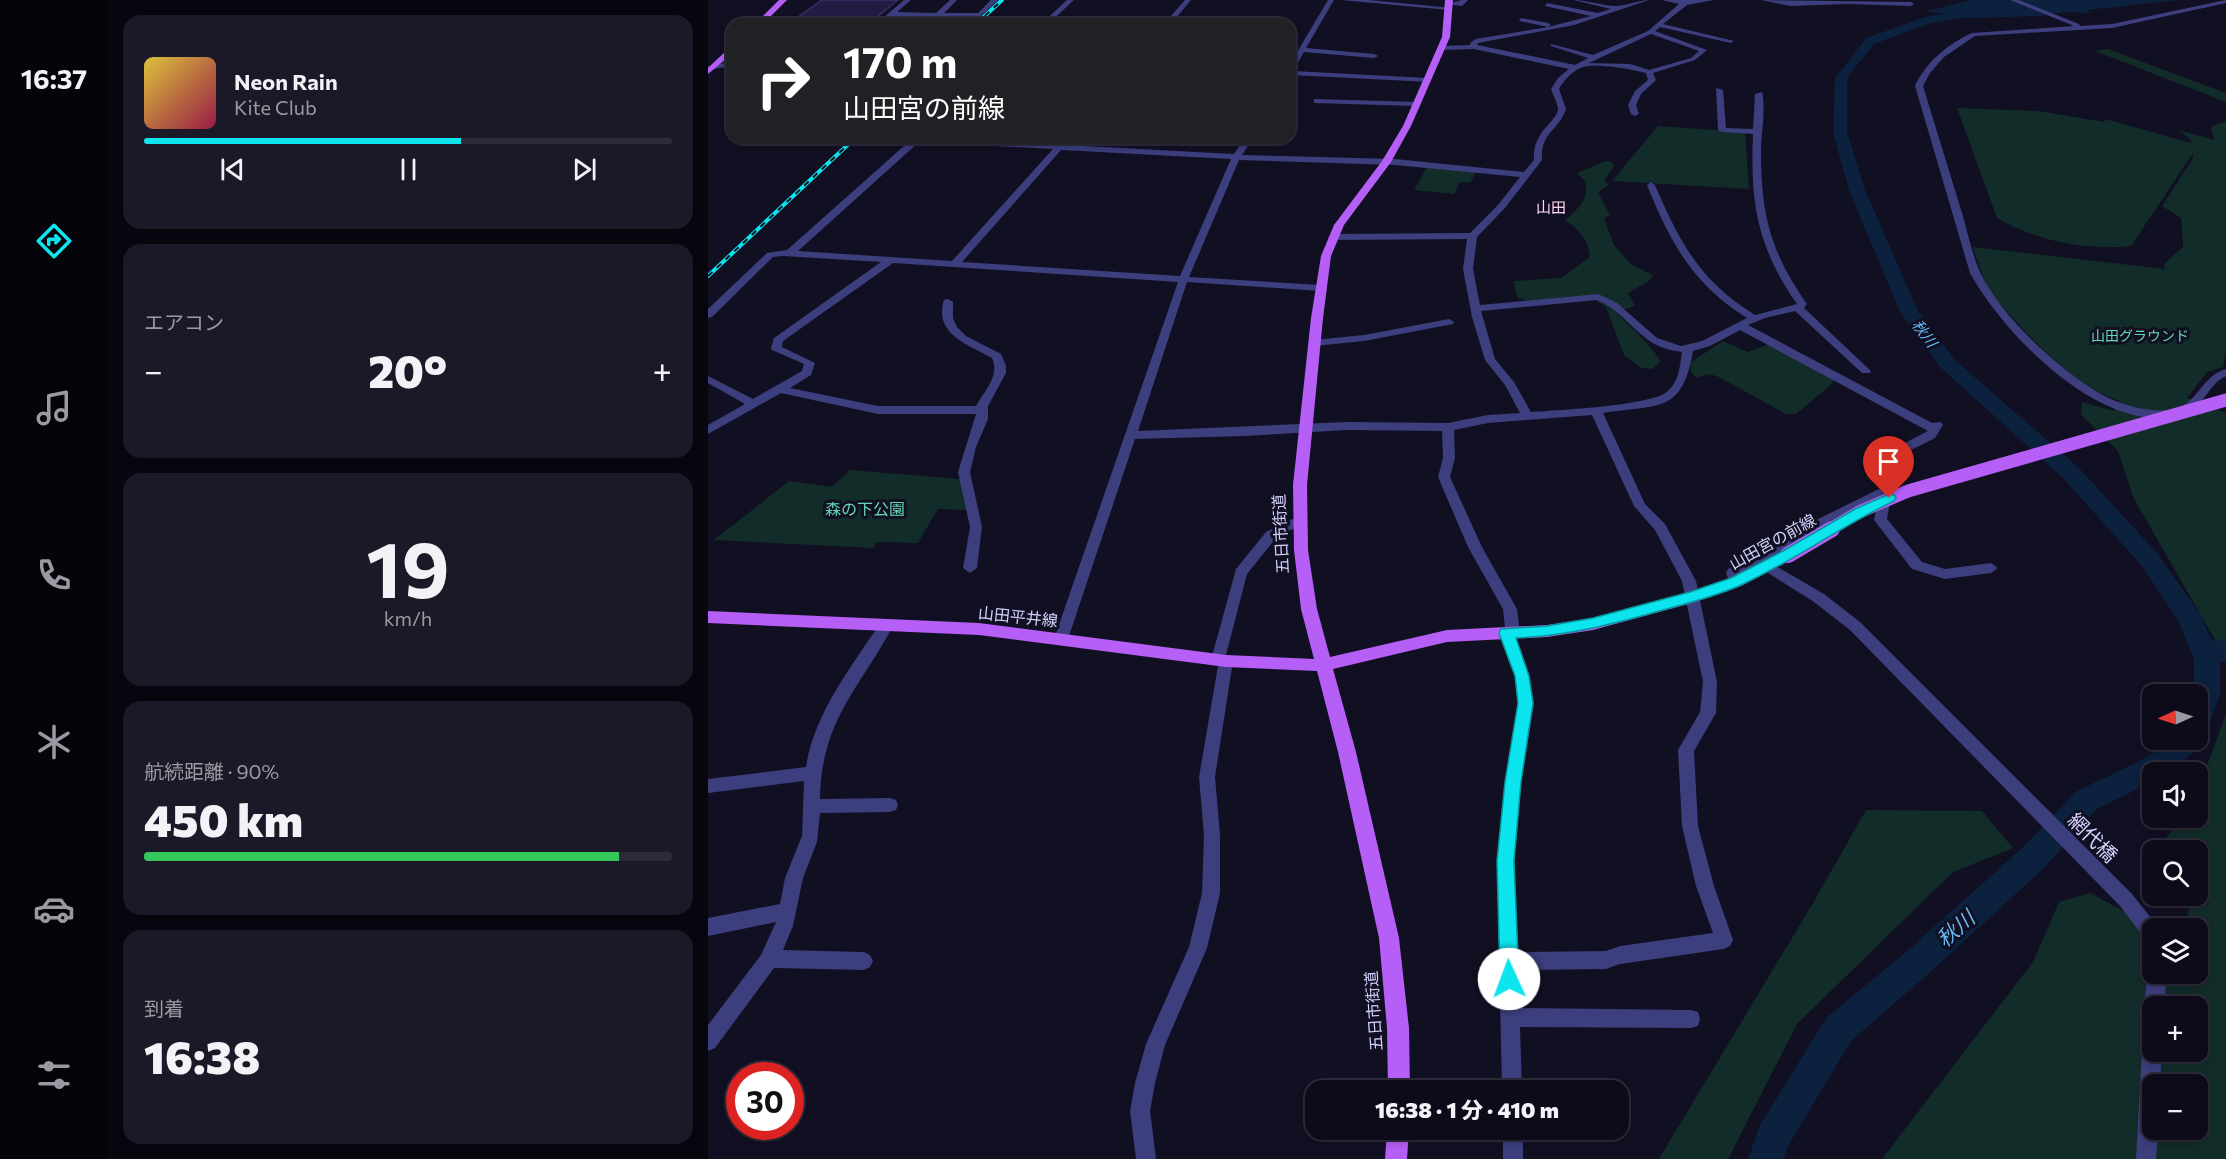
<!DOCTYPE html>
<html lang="ja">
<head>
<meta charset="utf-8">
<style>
	body { margin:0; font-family:Commissioner,"Noto Sans JP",sans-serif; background:#1b1927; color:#f1f3f6; height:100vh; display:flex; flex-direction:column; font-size:22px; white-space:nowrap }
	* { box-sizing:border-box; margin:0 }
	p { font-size:20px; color:#9a9ba2 }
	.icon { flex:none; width:33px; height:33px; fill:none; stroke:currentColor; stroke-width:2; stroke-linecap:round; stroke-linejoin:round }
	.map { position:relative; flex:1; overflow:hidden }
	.panel { display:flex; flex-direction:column; gap:15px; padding:15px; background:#07060e; width:600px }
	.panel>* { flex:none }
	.top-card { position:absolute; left:18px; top:18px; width:570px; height:126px; border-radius:18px; box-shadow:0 3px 9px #0003,0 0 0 2px #2d2b39; background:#202124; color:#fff; overflow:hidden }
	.needle { width:39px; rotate:267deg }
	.controls { position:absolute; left:1434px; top:684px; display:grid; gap:12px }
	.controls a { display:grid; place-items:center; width:66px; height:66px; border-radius:12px; background:#0d0b1a; box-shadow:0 3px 9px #0003,0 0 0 2px #2d2b39; font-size:30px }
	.speed { position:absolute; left:18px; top:1062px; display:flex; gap:12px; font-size:30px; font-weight:700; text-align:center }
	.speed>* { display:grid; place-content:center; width:78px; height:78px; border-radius:50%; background:#0d0b1a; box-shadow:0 3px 9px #0003,0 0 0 2px #2d2b39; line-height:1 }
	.speed .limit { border:9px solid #d22; background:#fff; color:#111 }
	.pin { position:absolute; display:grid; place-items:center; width:51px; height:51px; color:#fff; margin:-62px -26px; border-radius:50% 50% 50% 0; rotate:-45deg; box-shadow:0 0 6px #0007 }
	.pin .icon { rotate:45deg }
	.me { position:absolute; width:66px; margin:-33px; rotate:358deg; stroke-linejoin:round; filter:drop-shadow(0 0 4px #0008) }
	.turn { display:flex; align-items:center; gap:21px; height:126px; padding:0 18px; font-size:27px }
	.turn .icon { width:78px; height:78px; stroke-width:2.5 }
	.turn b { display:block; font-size:42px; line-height:51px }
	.big { font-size:45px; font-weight:800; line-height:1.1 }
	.panel .card { flex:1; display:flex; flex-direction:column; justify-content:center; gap:9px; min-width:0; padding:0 21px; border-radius:18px; background:#1b1927 }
	.panel .dial { align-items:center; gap:0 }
	.dial b { font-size:78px; line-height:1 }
	.song { display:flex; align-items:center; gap:18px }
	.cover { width:72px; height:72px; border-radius:9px; background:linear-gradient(135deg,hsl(50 70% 55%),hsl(340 70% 35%)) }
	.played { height:6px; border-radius:3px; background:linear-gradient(90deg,#0ce5ee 60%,#2d2b39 60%) }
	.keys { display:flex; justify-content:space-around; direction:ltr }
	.heat { display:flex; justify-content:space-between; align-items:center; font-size:33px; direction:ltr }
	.charge { height:9px; border-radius:4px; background:linear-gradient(90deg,#34c759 90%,#2d2b39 0) }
	.trip { position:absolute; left:597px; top:1080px; width:324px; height:60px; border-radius:18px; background:#0d0b1a; box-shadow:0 3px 9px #0003,0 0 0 2px #2d2b39; font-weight:800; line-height:60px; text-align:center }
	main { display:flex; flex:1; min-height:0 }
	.tab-bar { display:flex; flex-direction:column; width:108px; justify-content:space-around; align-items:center; background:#05040a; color:#9a9ba2 }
	.tab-bar .icon { width:42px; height:42px }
	.tab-bar .active { color:#0ce5ee }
	.tab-bar b { font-size:27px; color:#f1f3f6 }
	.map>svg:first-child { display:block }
	.green { fill:#122c29; fill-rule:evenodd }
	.water { fill:#0c213e }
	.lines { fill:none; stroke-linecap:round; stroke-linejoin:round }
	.river { fill:#0c213e; fill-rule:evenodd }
	.building { fill:#211c42; stroke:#382f6d; stroke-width:1.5 }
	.minor { fill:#3c3e7e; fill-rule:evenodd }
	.major { fill:#b55ff7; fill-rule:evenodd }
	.rail-casing { stroke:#0ce5ee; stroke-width:4 }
	.rail { stroke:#110f22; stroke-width:2; stroke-dasharray:6; stroke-linecap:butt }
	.major-bridge-far1 { stroke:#b55ff7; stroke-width:13 }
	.major-bridge { stroke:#b55ff7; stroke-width:16 }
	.route { fill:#0ce5ee; stroke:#08959b; stroke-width:1.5 }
	.labels { text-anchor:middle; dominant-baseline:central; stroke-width:6; stroke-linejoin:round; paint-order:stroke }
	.far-park-label { font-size:14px; fill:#62d9b4; stroke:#110f22 }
	.far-neighbourhood-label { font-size:15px; fill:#fdd4f0; stroke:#110f22 }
	.far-water-label { font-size:15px; font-style:italic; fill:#66bcf7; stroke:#110f22 }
	.park-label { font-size:16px; fill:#62d9b4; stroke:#110f22 }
	.street-label { font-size:16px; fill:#d4d2fd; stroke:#110f22 }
	.near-street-label { font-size:20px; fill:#d4d2fd; stroke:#110f22 }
	.near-water-label { font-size:21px; font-style:italic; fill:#66bcf7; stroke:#110f22 }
</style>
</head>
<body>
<main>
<nav class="tab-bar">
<b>16:37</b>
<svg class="icon active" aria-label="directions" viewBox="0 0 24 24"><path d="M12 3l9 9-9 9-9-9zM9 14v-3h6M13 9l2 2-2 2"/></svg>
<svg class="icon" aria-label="music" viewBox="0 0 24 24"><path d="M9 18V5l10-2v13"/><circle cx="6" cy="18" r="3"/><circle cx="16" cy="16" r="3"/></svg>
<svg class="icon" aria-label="phone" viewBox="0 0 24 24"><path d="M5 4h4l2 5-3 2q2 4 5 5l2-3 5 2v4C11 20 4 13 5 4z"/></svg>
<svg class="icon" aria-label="climate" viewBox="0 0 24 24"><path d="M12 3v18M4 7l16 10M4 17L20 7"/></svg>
<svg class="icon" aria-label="car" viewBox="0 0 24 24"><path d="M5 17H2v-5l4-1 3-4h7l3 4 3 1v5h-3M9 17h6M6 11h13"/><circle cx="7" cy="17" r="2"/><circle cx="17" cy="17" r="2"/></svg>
<svg class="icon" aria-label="filters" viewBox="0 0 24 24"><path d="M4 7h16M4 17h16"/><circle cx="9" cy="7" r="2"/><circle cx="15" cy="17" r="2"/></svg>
</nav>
<section class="panel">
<div class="card">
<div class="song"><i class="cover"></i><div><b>Neon Rain</b><p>Kite Club</p></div></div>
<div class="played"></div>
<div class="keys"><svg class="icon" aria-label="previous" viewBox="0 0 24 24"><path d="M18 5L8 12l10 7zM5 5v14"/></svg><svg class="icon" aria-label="pause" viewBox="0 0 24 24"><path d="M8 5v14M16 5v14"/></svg><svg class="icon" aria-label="next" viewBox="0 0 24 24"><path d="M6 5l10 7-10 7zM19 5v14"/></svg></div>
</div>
<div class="card"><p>エアコン</p>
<div class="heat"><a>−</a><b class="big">20°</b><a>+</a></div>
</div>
<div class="card dial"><b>19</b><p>km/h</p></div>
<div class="card"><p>航続距離 · 90%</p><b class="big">450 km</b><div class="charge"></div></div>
<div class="card"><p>到着</p><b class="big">16:38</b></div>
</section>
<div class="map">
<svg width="1518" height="1159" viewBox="0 0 1518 1159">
	<rect width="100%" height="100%" fill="#110f22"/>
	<g class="green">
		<polygon points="1400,49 1518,93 1518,102 1387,51"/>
		<path d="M1249 108 1330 111 1396 122 1397 119 1483 143V140L1471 130 1506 140 1503 127 1518 121V349L1515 367 1499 372 1479 398 1518 413V659L1425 497 1410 451 1373 415 1374 402 1406 411 1412 401C1369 387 1332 348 1303 316 1297 309 1289 302 1284 295 1275 281 1270 262 1265 247L1457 269 1456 264 1475 247 1473 218 1454 206 1485 158V153L1423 246C1377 251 1329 241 1289 218Z"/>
		<polygon points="950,126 1037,132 1041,189 904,181"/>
		<path d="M898 161 904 162 906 166 896 181 901 185 890 192 902 215 896 218 906 245 923 264 945 275 941 281 920 293 927 306 908 312C924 329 942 343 953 362L944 369 933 368 916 355 898 307 881 296 820 302 809 297 806 281 853 278 882 257C880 239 872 230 857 220 869 210 882 199 877 181L869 173Z"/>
		<polygon points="719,167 768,172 762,183 752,182 746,194 706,190"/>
		<polygon points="1015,341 1040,352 1061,344 1126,377 1125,383 1088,414 1078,414 1011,377 1001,374 988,378 982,370 983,362"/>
		<polygon points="142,470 252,479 261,510 230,509 210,543 169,542 165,548 6,540 81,481 124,487"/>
		<path d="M1518 714V1159H1174L1325 962 1351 902 1382 893 1447 928H1444V974H1490V928H1479L1482 896H1490V850H1450L1472 818H1490V790ZM1444 1006H1490V1052H1444ZM1444 1084H1490V1130H1444Z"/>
		<polygon points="1158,810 1274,811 1305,848 1245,872 1089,1024 1020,1159 951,1159 1105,903"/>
	</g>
	<polygon class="water" points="1263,0 1471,0 1379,10 1383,13 1356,12 1333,16 1264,18 1218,11"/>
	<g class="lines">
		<polygon class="river" points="1315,0 1340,0 1334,3 1220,24 1166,44 1139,78 1139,132 1157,190 1210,311 1247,360 1370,467 1450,554 1492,614 1503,639 1518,642 1518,662 1512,661 1512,694 1500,729 1491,732 1495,740 1491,748 1462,772 1444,772 1444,782 1389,809 1335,869 1219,975 1143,1041 1080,1146 1076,1159 1040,1159 1052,1125 1119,1017 1197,953 1313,849 1369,791 1440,757 1462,740 1490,740 1490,694 1486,694 1486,659 1472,624 1434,566 1354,477 1233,368 1192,312 1141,190 1125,132 1127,78 1158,38 1217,17"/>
	</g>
	<polygon class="building" points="114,0 190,0 160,24 80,24"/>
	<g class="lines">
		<g class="minor">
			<polygon points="196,0 203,0 189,12 228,13 242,0 249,0 236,13 270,13 283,0 290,0 265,23 262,21 266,17 185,16 175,24 168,24"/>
			<polygon points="359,0 366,0 340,24 333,24"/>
			<polygon points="477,0 483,0 463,24 456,24"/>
			<polygon points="620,0 626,0 598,48 666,54 670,56 666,58 596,52 585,71 719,78 722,78 722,82 582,75 582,64"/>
			<polygon points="633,0 661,0 744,8 741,10"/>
			<polygon points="754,0 760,0 754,6 738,4"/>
			<path d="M865 0C880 0 894 6 908 6 919 6 930 0 941 0L866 25 770 43 769 45 867 65 880 58 843 46V44L885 55 940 31 971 4 954 0H1006L979 5 955 24 1026 41 1023 43 952 27 947 31 999 50 987 60 945 73 948 80 933 94 928 105 931 114 927 116 923 114 920 105 927 91 940 80 938 73C924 69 889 63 875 67 865 70 856 80 851 89L858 109C851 131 832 132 834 160L796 209 769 237 765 269 772 305 890 294 909 303 949 338 973 346 994 341 1039 318C985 285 962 242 939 185L943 182 947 185C972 243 992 281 1047 315L1089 304C1049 247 1042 203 1045 134L1014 132 1010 130 1008 88 1015 90 1018 128 1045 129 1047 94 1054 92C1058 111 1053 133 1053 152 1053 215 1063 253 1099 304L1096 308 1163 371 1162 373H1154L1087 311 1057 318 1040 325 1224 423 1233 422 1235 425 1227 438 1197 453 1189 462 1179 519 1214 562 1237 569 1283 563 1290 568 1283 573 1237 579 1204 569 1166 520 1170 500 1105 533 1032 575 1035 582 1033 586H1023L1018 573 1020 569 1096 526 1173 488 1179 458 1189 447 1220 431 1032 330 1002 346 985 351C974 415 950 404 895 413L937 504 957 524 988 581 1009 682 1008 713 986 751 990 826 1006 886 1025 940 1022 946 1016 949 912 964 898 969 809 970 811 1008 983 1010 990 1012 992 1019 990 1026 983 1028 812 1027 814 1090H794L789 861 797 782 810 703 807 676 792 633 797 628 795 609 760 547 730 477 735 458 734 431 639 430 537 436 427 439 360 639 358 643H348L346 639 470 282 185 263 75 341 74 347 107 363 103 375 82 388 170 406H268C277 390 292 376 284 358 261 345 225 334 236 300L240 299 245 302V318L249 327 258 336 293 354 298 366V373L280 406V419L268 447 262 472 274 527 269 568 262 573 255 568 262 527 250 472 268 414H170L73 393 0 434V425L37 404 0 383V376L45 399 94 371 96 364 64 350 63 348 66 338 173 262 75 256 65 257 4 317 0 318V309L59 253 79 250 205 138 349 144 355 138H363L357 145 526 154 537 138H545L534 155 687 159 816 172 826 160C824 130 851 121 850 108 849 102 845 95 843 89L850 78 861 69 766 49 733 50 730 48 733 46 762 45 763 42 768 39 840 27 883 16 837 6 839 3 890 13 903 9ZM943 34 991 51 983 58 941 70 922 64 881 63ZM211 142 345 149 244 261 90 251ZM353 150 523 159 472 276 254 262ZM531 160 687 165 812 177 790 205 762 233 625 234 620 237 625 240 759 239 755 269 764 317 777 360 797 385 812 413 780 415 740 423 639 422 430 431 479 282 612 291 617 288 612 285 481 277ZM889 300C924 315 929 347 974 352 972 365 971 381 960 391 945 406 848 410 823 412L806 382 787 359 773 311ZM884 415 926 506 947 530 974 581 995 682 992 712 970 750 974 826 988 886 1005 933 912 946 898 951 809 952 805 861 813 782 826 703 821 676 808 638 812 633 809 609 774 547 742 477 747 458 746 430 780 423Z"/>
			<polygon points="1053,0 1203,2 1206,4 1203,6 1139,4 1082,6"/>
			<path d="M1302 0H1311L1371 24 1372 26 1404 24 1518 0V3L1404 28 1267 36 1236 57 1222 73 1215 86C1228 128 1241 171 1254 213 1260 233 1264 255 1273 274 1293 317 1360 379 1403 399 1421 407 1442 412 1461 410 1489 408 1492 376 1518 369V376C1499 385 1496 408 1475 415 1396 438 1296 335 1262 273L1207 86C1217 63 1241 43 1264 33L1366 26Z"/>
			<polygon points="813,18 840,23 843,25 840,27 811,21"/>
			<polygon points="24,62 24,66 0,70 0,66"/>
			<polygon points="609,99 709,102 713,104 709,106 606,103 606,99"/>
			<polygon points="741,319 746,322 745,324 656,341 606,346 601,343 606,340 656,335"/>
			<polygon points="593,515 598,516 599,519 598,522 568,538 539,574 518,655 523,657 525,661 507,777 512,835 512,893 499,948 457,1045 447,1083 442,1111 448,1159 428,1159 422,1111 427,1083 438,1044 481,947 494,893 496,835 491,777 510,666 505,664 503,660 528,569 558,532"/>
			<polygon points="1059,561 1116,594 1152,622 1424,894 1451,928 1444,928 1444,943 1438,940 1412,906 1142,630 1106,602 1054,569 1052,566 1054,563"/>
			<path d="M178 621 183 622 185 626C151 689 113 721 112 799L182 798 188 800 190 805 188 810 182 812 112 813 109 842 95 878 85 926 75 950 156 952 162 955 165 961 162 967 156 970 66 968 7 1048 0 1051V1025L53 955 68 922 0 936V918L72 904 77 878 94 836 96 781 0 793V779L98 767C106 713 144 666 173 622Z"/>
			<path d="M1444 967V974H1459L1456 1006H1444V1014L1440 1013C1435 1001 1438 978 1444 967Z"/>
			<polygon points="1444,1040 1444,1052 1454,1052 1452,1084 1444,1084 1444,1130 1450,1130 1448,1159 1428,1159 1434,1050 1437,1043"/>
			<rect x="795" y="1130" width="20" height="29"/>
		</g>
		<g class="major">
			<polygon points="71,0 79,0 55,24 47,24"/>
			<polygon points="737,0 745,0 742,37 703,126 683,162 636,225 623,256 615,318 599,485 600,550 609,609 622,657 739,630 839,625 885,618 982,592 1023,578 1075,551 1080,550 1087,555 1085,559 1033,586 984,603 885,630 839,637 739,642 625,669 648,752 691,938 701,1028 702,1090 680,1090 679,1028 671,938 630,752 609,671 518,667 271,635 0,623 0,611 271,623 518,655 606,659 593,609 586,550 585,485 603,318 613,256 626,225 674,161 695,126 734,37"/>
			<polygon points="21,48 24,48 24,54 0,74 0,68"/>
			<polygon points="679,1130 701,1130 699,1159 677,1159"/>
		</g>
		<defs>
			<g id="rail">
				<polyline points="268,24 294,0"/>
				<polyline points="0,276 147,138"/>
			</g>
		</defs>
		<use href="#rail" class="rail-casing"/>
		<use href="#rail" class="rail"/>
		<polyline class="major-bridge-far1" points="1121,530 1151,512 1200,491 1518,400"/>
		<polyline class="major-bridge" points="1080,555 1124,529"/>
	</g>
	<path class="route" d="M1181 494 1186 495 1188 498 1186 501C1133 526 1086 561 1033 585 1009 596 981 603 955 610 906 624 859 636 808 638L821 676 825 703 813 782 806 861 811 979 808 986 801 989 795 986 792 979 789 861 797 782 810 703 807 676 791 633 793 629 839 626 885 618 982 592 1023 578 1075 551 1147 509Z"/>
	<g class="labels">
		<g class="far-park-label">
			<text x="1432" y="335">山田グラウンド</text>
		</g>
		<g class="far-neighbourhood-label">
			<text x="843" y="207">山田</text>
		</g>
		<g class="far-water-label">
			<text transform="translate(1217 333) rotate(53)">秋川</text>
		</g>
		<g class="park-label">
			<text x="157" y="508">森の下公園</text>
		</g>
		<g class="street-label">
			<text transform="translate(572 534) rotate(-93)">五日市街道</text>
			<text transform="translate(1064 541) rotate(-29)">山田宮の前線</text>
			<text transform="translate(310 616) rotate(6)">山田平井線</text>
			<text transform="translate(665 1011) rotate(-94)">五日市街道</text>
		</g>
		<g class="near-street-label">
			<text transform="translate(1385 837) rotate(45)">網代橋</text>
		</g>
		<g class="near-water-label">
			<text transform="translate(1247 928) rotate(-41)">秋川</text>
		</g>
	</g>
</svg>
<div class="controls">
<a><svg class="needle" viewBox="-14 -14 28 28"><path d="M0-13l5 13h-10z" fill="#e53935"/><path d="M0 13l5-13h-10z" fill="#9a9ba2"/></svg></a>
<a><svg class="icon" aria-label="sound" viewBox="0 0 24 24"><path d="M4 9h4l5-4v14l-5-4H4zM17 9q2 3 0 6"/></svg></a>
<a><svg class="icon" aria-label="search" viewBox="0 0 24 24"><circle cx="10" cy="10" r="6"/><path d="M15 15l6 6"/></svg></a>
<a><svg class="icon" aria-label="layers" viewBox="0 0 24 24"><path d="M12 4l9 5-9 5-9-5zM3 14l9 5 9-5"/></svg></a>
<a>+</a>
<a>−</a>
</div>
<div class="speed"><div class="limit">30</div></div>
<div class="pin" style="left:1181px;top:498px;background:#d93025"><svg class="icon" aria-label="arrive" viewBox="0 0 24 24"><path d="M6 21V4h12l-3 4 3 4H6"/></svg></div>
<svg class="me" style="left:801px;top:979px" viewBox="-20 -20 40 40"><circle r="19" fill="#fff"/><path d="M0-13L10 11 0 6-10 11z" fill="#0ce5ee"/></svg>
<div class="trip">16:38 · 1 分 · 410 m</div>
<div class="top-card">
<div class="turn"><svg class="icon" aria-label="right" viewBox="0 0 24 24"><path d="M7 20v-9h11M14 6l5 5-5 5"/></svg><div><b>170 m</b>山田宮の前線</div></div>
</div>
</div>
</main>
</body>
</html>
